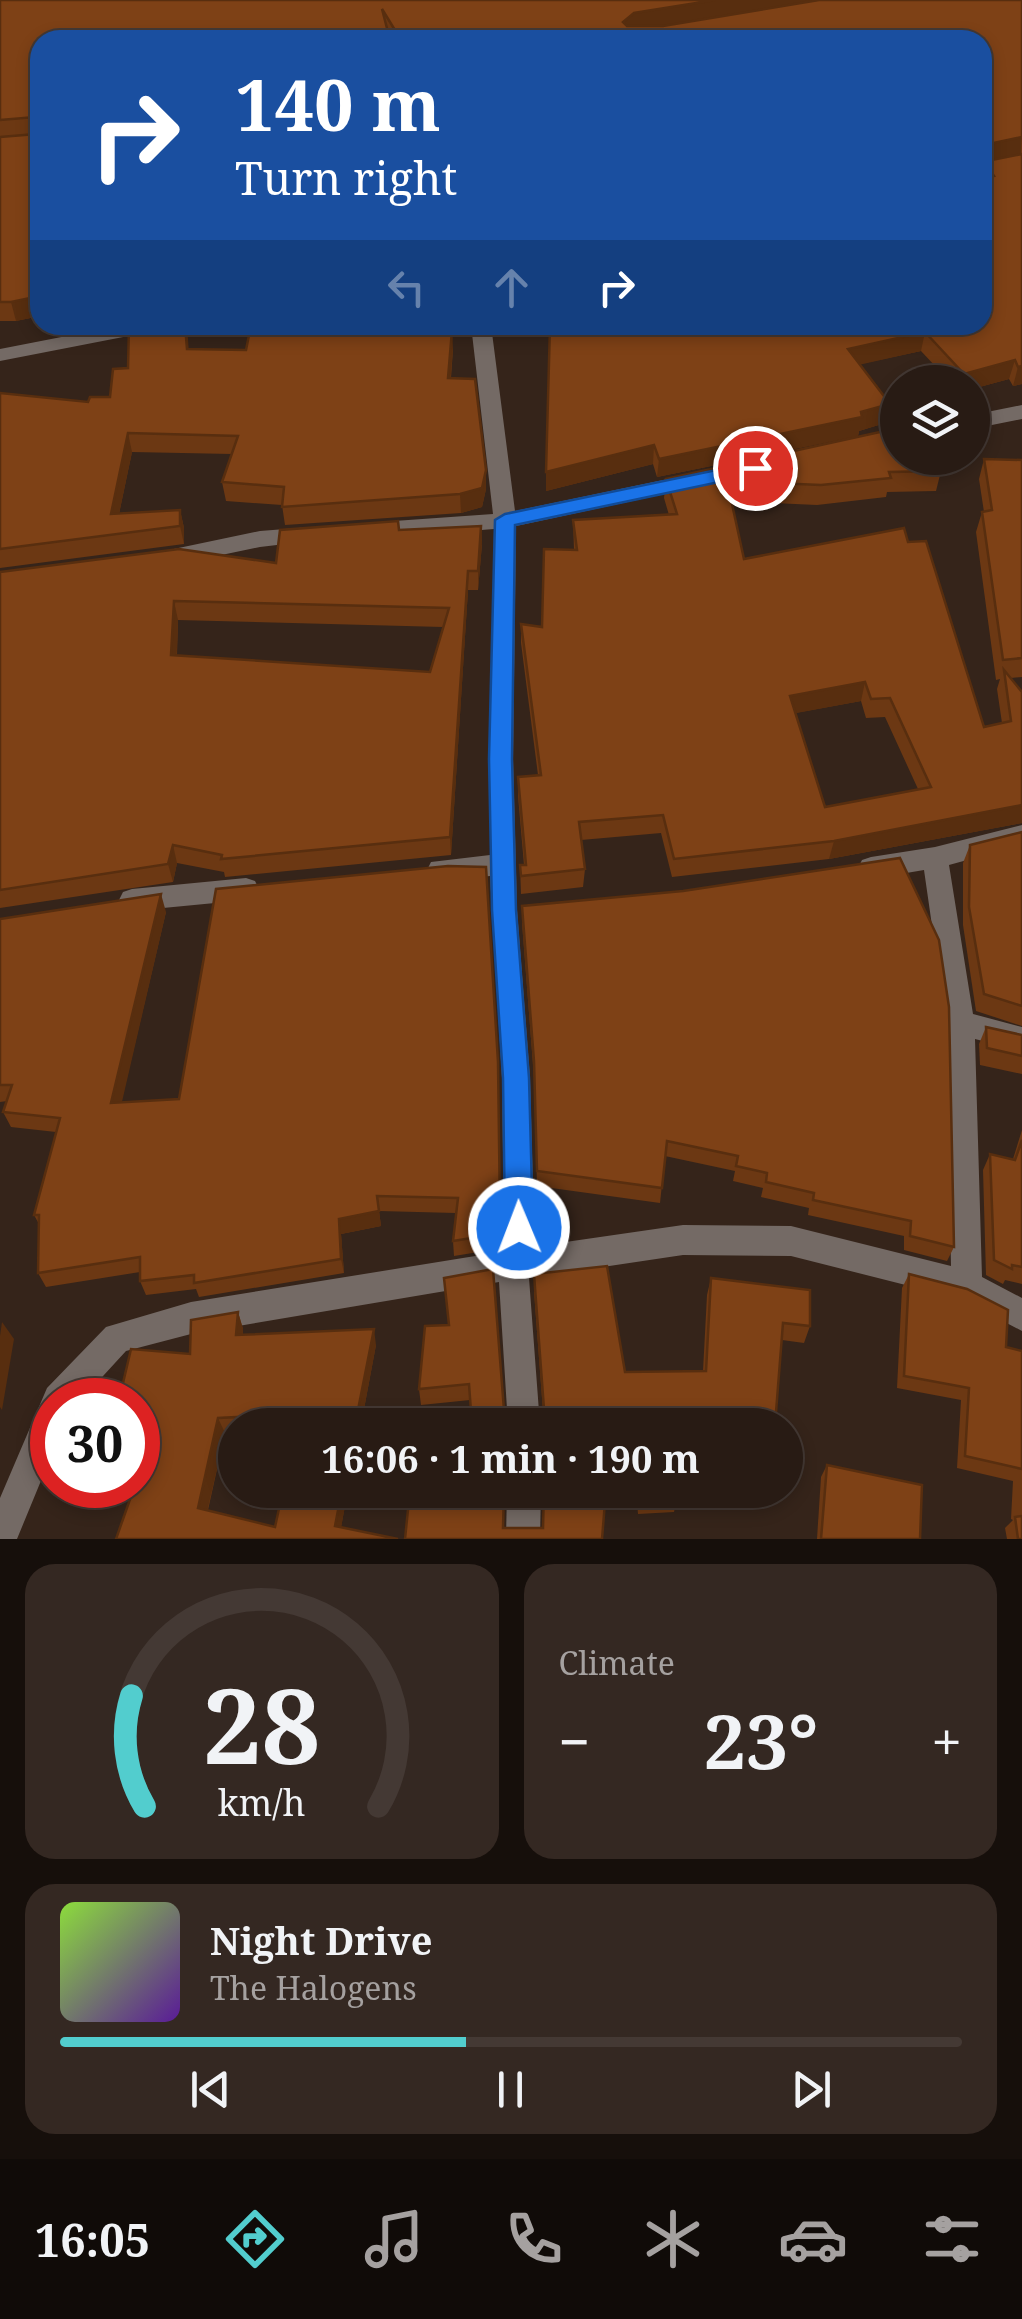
<!DOCTYPE html>
<html lang="en">
<head>
<meta charset="utf-8">
<style>
	body { margin:0; font-family:"Noto Serif",serif; background:#342822; color:#f1f3f6; height:100vh; display:flex; flex-direction:column; font-size:38px; white-space:nowrap }
	* { box-sizing:border-box; margin:0 }
	p { font-size:32px; color:#a5a1a0 }
	.icon { flex:none; width:55px; height:55px; fill:none; stroke:currentColor; stroke-width:2; stroke-linecap:round; stroke-linejoin:round }
	.map { position:relative; height:1539px; overflow:hidden }
	.side { display:flex; flex-direction:column; gap:25px; padding:25px; background:#160f0b; flex:1 }
	.side>* { flex:none }
	.banner { position:absolute; left:30px; top:30px; width:962px; height:305px; border-radius:30px; box-shadow:0 5px 15px #0003,0 0 0 2px #443934; background:#1a4fa0; color:#fff; overflow:hidden }
	.buttons { position:absolute; left:880px; top:365px; display:grid; gap:20px }
	.buttons a { display:grid; place-items:center; width:110px; height:110px; border-radius:50%; background:#281b14; box-shadow:0 5px 15px #0003,0 0 0 2px #443934; font-size:50px }
	.speed { position:absolute; left:30px; top:1378px; display:flex; gap:20px; font-size:50px; font-weight:700; text-align:center }
	.speed>* { display:grid; place-content:center; width:130px; height:130px; border-radius:50%; background:#281b14; box-shadow:0 5px 15px #0003,0 0 0 2px #443934; line-height:1 }
	.speed .limit { border:15px solid #d22; background:#fff; color:#111 }
	.pin { position:absolute; display:grid; place-items:center; width:85px; height:85px; color:#fff; margin:-42px; border:5px solid #fff; border-radius:50%; box-shadow:0 2px 10px #0007 }
	.me { position:absolute; width:110px; margin:-55px; rotate:359deg; stroke-linejoin:round; filter:drop-shadow(0 0 8px #0008) }
	.turn { display:flex; align-items:center; gap:35px; height:210px; padding:0 40px; font-size:45px }
	.turn .icon { width:130px; height:130px; stroke-width:2.5 }
	.turn b { display:block; font-size:70px; line-height:85px }
	.lanes { display:flex; align-items:center; height:95px; padding:0 40px; background:#0003; justify-content:center; gap:50px; direction:ltr }
	.lanes .off { opacity:.35 }
	.big { font-size:75px; font-weight:700; line-height:1.1 }
	.side .card { flex:1; display:flex; flex-direction:column; justify-content:center; gap:15px; min-width:0; padding:0 35px; border-radius:30px; background:#342822 }
	.side .dial { align-items:center; gap:0 }
	.dial svg { height:260px; overflow:visible; fill:none; stroke:#443934; stroke-width:7; stroke-linecap:round; text-anchor:middle }
	.dial text { fill:#f1f3f6; stroke:none }
	.song { display:flex; align-items:center; gap:30px }
	.cover { width:120px; height:120px; border-radius:15px; background:linear-gradient(135deg,hsl(90 70% 55%),hsl(270 70% 35%)) }
	.played { height:10px; border-radius:5px; background:linear-gradient(90deg,#52cdce 45%,#443934 45%) }
	.keys { display:flex; justify-content:space-around; direction:ltr }
	.heat { display:flex; justify-content:space-between; align-items:center; font-size:55px; direction:ltr }
	.side .tiles { flex:1; display:grid; gap:25px; grid-template-columns:1fr 1fr }
	.card:last-child { grid-column:span 2 }
	.trip { position:absolute; left:218px; top:1408px; width:585px; height:100px; border-radius:50px; background:#281b14; box-shadow:0 5px 15px #0003,0 0 0 2px #443934; font-weight:700; line-height:100px; text-align:center }
	.tab-bar { display:flex; height:160px; justify-content:space-around; align-items:center; background:#100b08; color:#a5a1a0 }
	.tab-bar .icon { width:70px; height:70px }
	.tab-bar .selected { color:#52cdce }
	.tab-bar b { font-size:45px; color:#f1f3f6 }
	.map>svg:first-child { display:block }
	.lines { fill:none; stroke-linecap:round; stroke-linejoin:round }
	.minor { fill:#746a65; fill-rule:evenodd }
	.wall { fill:#6c3813; fill-rule:evenodd }
	.shaded-wall { fill:#582e0f }
	.building { fill:#7e4116; stroke:#582e0f; stroke-width:2.5; fill-rule:evenodd }
	.route { fill:#1a73e8; stroke:#114b97; stroke-width:2.5 }
</style>
</head>
<body>
<div class="map">
<svg width="1022" height="1539" viewBox="0 0 1022 1539">
	<rect width="100%" height="100%" fill="#35241a"/>
	<g class="lines">
		<g class="minor">
			<polygon points="123,325 164,325 154,331 0,361 0,349"/>
			<polygon points="471,325 491,325 515,511 697,473 708,480 697,487 516,526 513,759 517,910 530,1078 534,1228 531,1247 683,1225 791,1226 951,1266 946,1023 924,870 871,879 862,876 858,868 862,860 871,857 935,847 1022,825 1022,845 949,865 973,1014 1022,1027 1022,1051 975,1039 982,1277 1022,1298 1022,1331 961,1299 791,1256 683,1255 529,1278 540,1425 508,1425 499,1282 191,1334 126,1351 81,1400 52,1400 52,1454 17,1539 0,1539 0,1498 47,1388 106,1327 191,1302 500,1252 504,1228 502,1078 490,876 440,881 431,878 427,870 431,862 490,855 494,529 366,539 355,531 366,523 493,514"/>
			<polygon points="1022,405 1022,419 972,429 972,415"/>
			<polygon points="311,527 319,530 322,535 319,540 260,547 169,566 158,558 169,550 260,531"/>
			<polygon points="246,878 255,881 259,889 255,897 246,900 132,911 123,908 119,900 123,892 132,889"/>
			<polygon points="507,1490 541,1490 540,1539 506,1539"/>
		</g>
	</g>
	<g class="wall">
		<polygon points="0,0 1022,0 1022,384 1013,386 1009,379 972,389 972,382 950,382 921,351 860,364 885,423 859,431 858,436 657,477 653,464 546,491 550,325 982,325 982,40 391,40 389,36 40,316 16,321 0,321"/>
		<polygon points="436,330 453,349 451,378 486,470 486,489 482,507 461,513 285,525 282,505 226,501 222,482 232,454 132,452 119,514 180,510 184,528 184,544 0,568 0,393 88,402 110,397 128,368 189,349 246,350"/>
		<path d="M984 459 1022 460V677L1011 678 1022 823 829 859 672 877 661 833 581 840 585 869 583 887 521 894 520 865H524L518 796V777L538 775 521 643V624L542 627 574 550 573 520 669 515 664 498 666 479 941 471 936 491 887 492 886 497 817 505 731 501 744 559 908 542 984 727 1002 723 997 689 1000 679 996 680 976 532 982 512H984L979 479ZM861 701 866 718 885 717 918 789 825 807 795 713Z"/>
		<path d="M481 526 482 544 478 590H468L451 855 225 877 224 872 177 863 173 882 0 908V572L276 563 399 530ZM178 620 443 627 430 672 177 655Z"/>
		<polygon points="1022,832 1022,1026 976,1011 963,925 963,863 970,845"/>
		<polygon points="216,889 500,1228 497,1249 454,1256 453,1241 456,1213 379,1211 381,1226 341,1234 344,1273 199,1297 196,1289 146,1295 140,1281 140,1272 46,1287 38,1273 39,1224 34,1215 56,1132 11,1127 3,1112 7,1101 0,1102 0,919 166,912 121,1103 179,1099"/>
		<polygon points="522,906 954,1247 947,1261 904,1250 904,1236 808,1215 809,1208 761,1197 763,1188 733,1181 735,1171 665,1156 660,1203 537,1186 534,1078 522,923"/>
		<polygon points="986,1027 1022,1035 1022,1074 980,1065 979,1044"/>
		<polygon points="1022,1130 1022,1284 1005,1280 1003,1284 986,1275 983,1170 990,1154 1013,1159"/>
		<polygon points="534,1274 625,1372 703,1371 707,1295 711,1278 810,1326 804,1343 782,1340 775,1425 472,1425 470,1400 421,1405 419,1389 425,1326 508,1414 541,1414 543,1411 534,1292"/>
		<polygon points="909,1274 1006,1347 1022,1351 1022,1539 1007,1539 1005,1528 1013,1520 1011,1519 1013,1481 957,1468 961,1400 897,1388 902,1288"/>
		<polygon points="238,1312 243,1329 243,1335 376,1345 361,1425 235,1425 235,1433 225,1433 208,1510 275,1527 283,1490 348,1490 341,1527 116,1539 144,1460 138,1459 138,1400"/>
		<polygon points="827,1465 920,1539 817,1539 821,1477"/>
		<polygon points="636,1490 677,1490 677,1498 674,1512 638,1514"/>
	</g>
	<g class="shaded-wall">
		<polygon points="715,0 819,0 622,39 623,22 634,13"/>
		<polygon points="1022,137 1021,154 985,162 982,158 984,145"/>
		<polygon points="40,296 40,316 16,321 11,302"/>
		<polygon points="185,325 187,325 190,368 187,349"/>
		<polygon points="452,330 453,349 449,397 448,378"/>
		<polygon points="925,332 921,351 845,368 848,349"/>
		<polygon points="1015,360 1009,379 972,389 972,382 962,382 964,374"/>
		<polygon points="1022,366 1022,384 1013,386 1018,367"/>
		<polygon points="890,404 885,423 859,431 858,436 657,477 659,459 861,412"/>
		<polygon points="128,433 132,452 115,533 111,514"/>
		<polygon points="654,445 653,464 546,491 546,472"/>
		<polygon points="486,470 486,489 482,507 461,513 460,494"/>
		<polygon points="180,510 184,528 184,544 180,526"/>
		<polygon points="481,526 482,544 478,590 478,571"/>
		<polygon points="468,571 468,590 451,855 450,837"/>
		<polygon points="174,601 178,620 176,673 171,655"/>
		<polygon points="865,682 861,701 786,715 790,696"/>
		<polygon points="1022,805 1022,823 829,859 834,841"/>
		<polygon points="173,845 177,863 173,882 168,864"/>
		<polygon points="161,894 166,912 118,1119 111,1103"/>
		<polygon points="379,1211 381,1226 341,1234 344,1273 341,1259 339,1219"/>
		<polygon points="500,1213 500,1228 497,1249 497,1234"/>
		<polygon points="238,1312 243,1329 242,1352 236,1335"/>
		<polygon points="2,1322 14,1339 2,1410 0,1407 0,1336"/>
		<polygon points="374,1329 376,1345 361,1425 355,1425"/>
		<polygon points="218,1418 225,1433 205,1521 198,1508"/>
		<polygon points="342,1490 348,1490 339,1539 335,1526"/>
	</g>
	<g class="building">
		<polygon points="0,0 715,0 634,13 623,22 627,26 663,26 819,0 1022,0 1022,137 984,145 983,158 987,161 1022,154 1022,366 1018,367 1015,360 964,374 925,332 848,349 890,404 861,412 862,417 659,459 654,445 546,472 550,325 982,325 982,179 994,176 982,158 982,40 401,40 382,9 390,40 40,40 40,296 11,302 0,302 0,137 36,134 39,131 35,117 0,120"/>
		<polygon points="129,325 185,325 187,349 246,350 251,325 436,325 436,330 452,330 448,378 475,379 486,470 482,488 460,494 282,507 284,487 222,482 238,436 128,433 111,514 180,510 180,526 0,549 0,393 88,402 90,397 110,397 113,369 128,368"/>
		<path d="M898 428V458H930L941 471 889 472 891 478 821 485 727 481 744 559 904 528 908 542 926 541 984 727 1011 721 1004 670 1022 692V805L834 841 674 859 663 815 579 822 585 869 521 876 520 865H526L518 777 541 775 521 624 542 627 544 549 577 550 573 520 677 514 666 479ZM865 682 871 699 890 698 931 787 825 807 790 696Z"/>
		<polygon points="984,459 1022,460 1022,658 1003,660 982,512 992,510"/>
		<path d="M398 521 399 530 481 526 478 571H468L450 837 221 859 222 855 173 845 168 864 0 890V572L179 549 276 563 280 530ZM174 601 449 608 430 672 171 655Z"/>
		<polygon points="1022,832 1022,1006 984,994 969,907 970,845"/>
		<polygon points="900,858 939,940 949,1007 954,1247 910,1236 911,1221 813,1200 814,1193 766,1182 767,1173 736,1166 738,1156 667,1141 662,1188 537,1171 534,1061 522,906 683,891"/>
		<polygon points="448,866 486,867 498,1062 500,1213 497,1234 453,1241 458,1198 377,1196 379,1211 339,1219 341,1259 194,1283 194,1275 140,1281 140,1257 38,1273 39,1215 34,1215 60,1118 3,1112 12,1085 0,1085 0,919 161,894 111,1103 179,1099 216,889"/>
		<polygon points="986,1027 1022,1035 1022,1056 987,1048"/>
		<polygon points="1022,1140 1022,1267 1012,1265 1012,1269 994,1260 990,1154 1015,1160"/>
		<polygon points="607,1266 625,1372 706,1371 711,1278 810,1290 810,1326 783,1323 775,1425 472,1425 469,1384 419,1389 425,1326 449,1325 444,1278 493,1269 504,1410 508,1414 541,1414 544,1409 534,1274"/>
		<polygon points="909,1274 967,1289 1008,1310 1006,1347 1022,1351 1022,1469 965,1456 969,1388 904,1376"/>
		<polygon points="238,1312 236,1335 374,1329 355,1425 297,1425 299,1414 218,1418 198,1508 275,1527 283,1490 342,1490 335,1526 398,1539 116,1539 135,1485 138,1485 138,1478 149,1446 138,1445 138,1400 119,1400 131,1349 190,1354 191,1320"/>
		<polygon points="827,1465 922,1485 920,1539 821,1539"/>
		<polygon points="410,1490 504,1490 503,1528 543,1528 544,1490 606,1490 602,1539 405,1539"/>
		<polygon points="640,1490 677,1490 677,1498 641,1501"/>
		<polygon points="1022,1516 1022,1539 1018,1539 1015,1517"/>
	</g>
	<polygon class="route" points="755,462 764,468 762,473 515,525 512,759 516,910 529,1078 533,1228 529,1238 519,1241 509,1238 505,1228 503,1078 492,910 489,759 495,520 505,514"/>
</svg>
<div class="buttons">
<a><svg class="icon" aria-label="layers" viewBox="0 0 24 24"><path d="M12 4l9 5-9 5-9-5zM3 14l9 5 9-5"/></svg></a>
</div>
<div class="speed"><div class="limit">30</div></div>
<div class="pin" style="left:755px;top:468px;background:#d93025"><svg class="icon" aria-label="arrive" viewBox="0 0 24 24"><path d="M6 21V4h12l-3 4 3 4H6"/></svg></div>
<svg class="me" style="left:519px;top:1228px" viewBox="-20 -20 40 40"><circle r="17" fill="#1a73e8" stroke="#fff" stroke-width="3"/><path d="M0-11L8 9 0 5-8 9z" fill="#fff"/></svg>
<div class="trip">16:06 · 1 min · 190 m</div>
<div class="banner">
<div class="turn"><svg class="icon" aria-label="right" viewBox="0 0 24 24"><path d="M7 20v-9h11M14 6l5 5-5 5"/></svg><div><b>140 m</b>Turn right</div></div>
<div class="lanes"><svg class="icon off" aria-label="left" viewBox="0 0 24 24"><path d="M17 20v-9H6M10 6l-5 5 5 5"/></svg><svg class="icon off" aria-label="ahead" viewBox="0 0 24 24"><path d="M12 20V5M6 11l6-6 6 6"/></svg><svg class="icon" aria-label="right" viewBox="0 0 24 24"><path d="M7 20v-9h11M14 6l5 5-5 5"/></svg></div>
</div>
</div>
<section class="side">
<div class="tiles">
<div class="card dial"><svg viewBox="0 0 100 80">
<path d="M14 69A42 42 0 1 1 86 69"/>
<path d="M14 69A42 42 0 0 1 10 35" stroke="#52cdce"/>
<text x="50" y="56" font-size="32" font-weight="700">28</text>
<text x="50" y="72" font-size="11">km/h</text>
</svg></div>
<div class="card"><p>Climate</p>
<div class="heat"><a>−</a><b class="big">23°</b><a>+</a></div>
</div>
<div class="card">
<div class="song"><i class="cover"></i><div><b>Night Drive</b><p>The Halogens</p></div></div>
<div class="played"></div>
<div class="keys"><svg class="icon" aria-label="previous" viewBox="0 0 24 24"><path d="M18 5L8 12l10 7zM5 5v14"/></svg><svg class="icon" aria-label="pause" viewBox="0 0 24 24"><path d="M8 5v14M16 5v14"/></svg><svg class="icon" aria-label="next" viewBox="0 0 24 24"><path d="M6 5l10 7-10 7zM19 5v14"/></svg></div>
</div>
</div>
</section>
<nav class="tab-bar">
<b>16:05</b>
<svg class="icon selected" aria-label="directions" viewBox="0 0 24 24"><path d="M12 3l9 9-9 9-9-9zM9 14v-3h6M13 9l2 2-2 2"/></svg>
<svg class="icon" aria-label="music" viewBox="0 0 24 24"><path d="M9 18V5l10-2v13"/><circle cx="6" cy="18" r="3"/><circle cx="16" cy="16" r="3"/></svg>
<svg class="icon" aria-label="phone" viewBox="0 0 24 24"><path d="M5 4h4l2 5-3 2q2 4 5 5l2-3 5 2v4C11 20 4 13 5 4z"/></svg>
<svg class="icon" aria-label="climate" viewBox="0 0 24 24"><path d="M12 3v18M4 7l16 10M4 17L20 7"/></svg>
<svg class="icon" aria-label="car" viewBox="0 0 24 24"><path d="M5 17H2v-5l4-1 3-4h7l3 4 3 1v5h-3M9 17h6M6 11h13"/><circle cx="7" cy="17" r="2"/><circle cx="17" cy="17" r="2"/></svg>
<svg class="icon" aria-label="filters" viewBox="0 0 24 24"><path d="M4 7h16M4 17h16"/><circle cx="9" cy="7" r="2"/><circle cx="15" cy="17" r="2"/></svg>
</nav>
</body>
</html>
